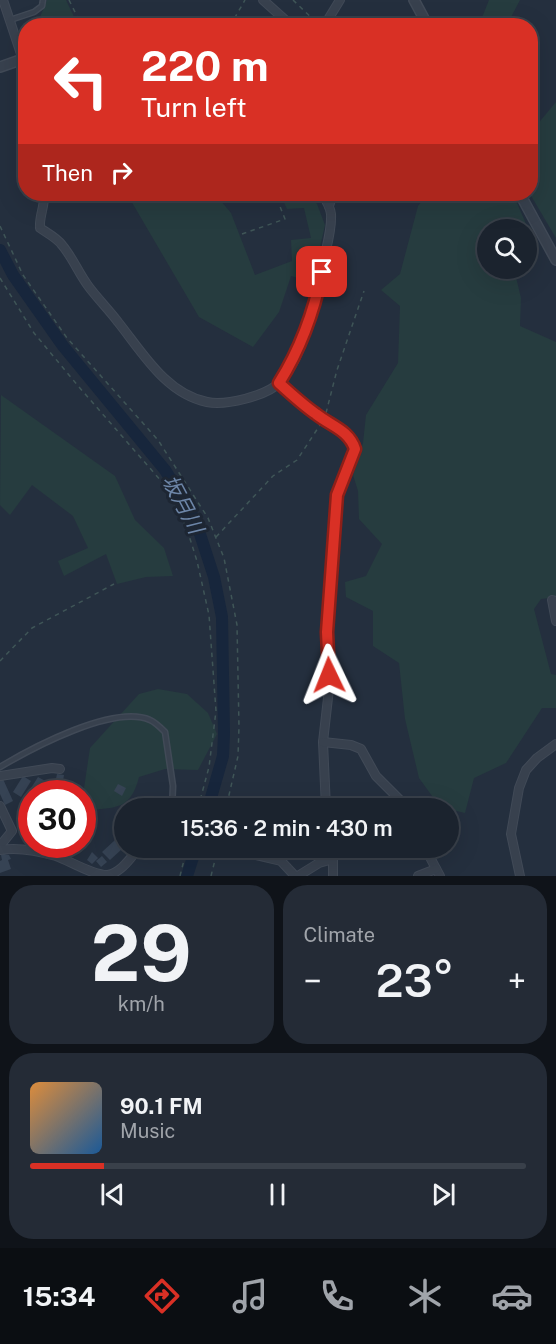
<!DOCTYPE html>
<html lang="en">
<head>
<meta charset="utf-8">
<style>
	body { margin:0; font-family:"Public Sans","Noto Sans JP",sans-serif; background:#242b36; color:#f1f3f6; height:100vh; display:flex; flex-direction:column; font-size:22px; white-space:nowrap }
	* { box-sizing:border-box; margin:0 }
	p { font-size:20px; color:#a0a4aa }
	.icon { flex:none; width:33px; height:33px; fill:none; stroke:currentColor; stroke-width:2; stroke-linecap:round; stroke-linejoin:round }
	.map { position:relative; height:876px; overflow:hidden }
	.details { display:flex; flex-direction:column; gap:9px; padding:9px; background:#0f1319; flex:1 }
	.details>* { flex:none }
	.hud { position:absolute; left:18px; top:18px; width:520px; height:183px; border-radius:24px; box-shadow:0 6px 24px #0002,0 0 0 2px #39404a; background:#d93025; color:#fff; overflow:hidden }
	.tools { position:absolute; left:477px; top:219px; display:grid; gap:12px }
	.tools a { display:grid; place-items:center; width:60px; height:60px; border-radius:50%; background:#1b232e; box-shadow:0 6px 24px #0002,0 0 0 2px #39404a; font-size:30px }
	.speed { position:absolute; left:18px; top:780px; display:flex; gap:12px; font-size:30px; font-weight:700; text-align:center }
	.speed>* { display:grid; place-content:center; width:78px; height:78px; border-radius:50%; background:#1b232e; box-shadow:0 6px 24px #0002,0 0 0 2px #39404a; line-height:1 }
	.speed .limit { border:9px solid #d22; background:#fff; color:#111 }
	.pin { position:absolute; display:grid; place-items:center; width:51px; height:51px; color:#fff; margin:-26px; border-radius:12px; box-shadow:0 3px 9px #0006 }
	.me { position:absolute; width:66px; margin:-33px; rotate:358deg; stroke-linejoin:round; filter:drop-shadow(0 0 4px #0008) }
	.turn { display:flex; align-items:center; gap:21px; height:126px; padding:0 24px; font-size:27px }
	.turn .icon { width:78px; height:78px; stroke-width:2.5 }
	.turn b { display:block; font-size:42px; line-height:51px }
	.then { display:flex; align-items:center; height:57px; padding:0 24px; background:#0003; gap:12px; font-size:22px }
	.big { font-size:45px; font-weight:600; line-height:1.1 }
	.details .tile { flex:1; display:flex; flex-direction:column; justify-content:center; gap:9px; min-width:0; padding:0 21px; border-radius:24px; background:#242b36 }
	.details .dial { align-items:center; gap:0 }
	.dial b { font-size:78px; line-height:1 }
	.song { display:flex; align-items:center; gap:18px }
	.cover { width:72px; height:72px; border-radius:9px; background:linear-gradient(135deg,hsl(30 70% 55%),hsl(210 70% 35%)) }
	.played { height:6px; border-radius:3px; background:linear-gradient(90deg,#d93025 15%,#39404a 15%) }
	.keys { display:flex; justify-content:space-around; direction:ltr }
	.heat { display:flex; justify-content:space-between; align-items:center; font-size:33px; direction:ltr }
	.details .tiles { flex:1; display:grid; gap:9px; grid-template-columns:1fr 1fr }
	.tile:last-child { grid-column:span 2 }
	.trip { position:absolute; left:114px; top:798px; width:345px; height:60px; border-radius:30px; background:#1b232e; box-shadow:0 6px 24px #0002,0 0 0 2px #39404a; font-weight:600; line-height:60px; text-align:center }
	.dock { display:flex; height:96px; justify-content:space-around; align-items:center; background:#0b0e12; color:#a0a4aa }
	.dock .icon { width:42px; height:42px }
	.dock .active { color:#d93025 }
	.dock b { font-size:27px; color:#f1f3f6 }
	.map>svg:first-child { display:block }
	.green { fill:#263c3f }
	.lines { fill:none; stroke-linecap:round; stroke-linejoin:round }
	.river { stroke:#17263c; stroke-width:12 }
	.building { fill:#364354 }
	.service-casing { stroke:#414a57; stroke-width:7 }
	.minor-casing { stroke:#414a57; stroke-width:10 }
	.tertiary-casing { stroke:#414a57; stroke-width:12 }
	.path { stroke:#3f5557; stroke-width:1.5; stroke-dasharray:4.5 4.5; stroke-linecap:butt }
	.service { stroke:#38414e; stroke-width:4 }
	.minor { stroke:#38414e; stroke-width:8 }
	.tertiary { stroke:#38414e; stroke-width:9 }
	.route-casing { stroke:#8d1f18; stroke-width:15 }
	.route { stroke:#d93025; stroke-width:10 }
	.labels { text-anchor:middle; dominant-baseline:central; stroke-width:6; stroke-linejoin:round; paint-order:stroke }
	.water-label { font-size:21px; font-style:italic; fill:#6d86a8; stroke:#1d2633 }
</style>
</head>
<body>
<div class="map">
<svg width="556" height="876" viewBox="0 0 556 876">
	<rect width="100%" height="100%" fill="#242f3e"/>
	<g class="green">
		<polygon points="47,0 66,0 78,25 42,25 40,17"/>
		<polygon points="489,0 520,0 507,25 479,25"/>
		<polygon points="556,102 556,238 530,194 531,132"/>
		<polygon points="127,194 215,194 231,213 255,275 292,261 291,240 311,238 304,208 287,209 280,194 310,194 317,204 325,225 312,282 291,276 279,312 253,347 199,317"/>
		<polygon points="428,194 513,194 527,226 523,229 488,230 488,268 514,269 521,298 520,326 556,342 556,597 541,599 534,609 551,674 556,675 556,708 542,708 506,763 474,778 465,813 440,807 419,778 405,719 399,663 373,646 373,611 346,597 345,582 366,576 382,544 359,519 358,491 353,475 363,443 366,415 398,363 400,306 381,290 400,274 418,206"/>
		<polygon points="1,395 115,476 135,520 164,548 173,576 146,577 117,584 106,554 64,576 58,561 88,548 73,516 32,485 10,515 0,505"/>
		<path d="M158 689 187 694 208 713 217 734 198 770 165 769 139 777C131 808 118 808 89 810L83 795 90 748 139 694Z"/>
	</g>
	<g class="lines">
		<g class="river">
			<polyline points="0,250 13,275 63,346 165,470 190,510 199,531 214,577 222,617 224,734 223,756 208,808"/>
			<polyline points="187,876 196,848"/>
		</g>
	</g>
	<g class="building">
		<polygon points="57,774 64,775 63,781 65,782 60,794 53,793"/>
		<polygon points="23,776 31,781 21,797 13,792"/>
		<polygon points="38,777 47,782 39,794 32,794 32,800 26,796"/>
		<polygon points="3,779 13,801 5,805 0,794 0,781"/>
		<polygon points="118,784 126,788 122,796 114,791"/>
		<polygon points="144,799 147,799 153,804 149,808 138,808 140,806 138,805"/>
		<polygon points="25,824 32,826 32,839 22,835"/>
		<polygon points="115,840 122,849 110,860 102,852"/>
		<polygon points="92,852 98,858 92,864 87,860"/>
		<polygon points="4,854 9,855 11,859 8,860 11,869 0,873 0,861 2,860 1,855"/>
		<polygon points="102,856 107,862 101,867 96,861"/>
	</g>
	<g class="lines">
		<defs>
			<g id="service">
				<polyline points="10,20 34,12 42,6 43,0"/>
				<path d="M0 767C32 748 114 704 150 720 155 722 161 728 165 732L173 786 172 808"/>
			</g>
			<g id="minor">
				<polyline points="3,0 26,69"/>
				<polyline points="263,0 292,26"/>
				<polyline points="324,26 340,0"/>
				<path d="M44 194C45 206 39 216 40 228 47 233 57 238 62 245 73 258 79 274 89 287 98 299 109 310 118 322 142 352 166 394 207 402 225 406 267 396 280 382 305 355 317 295 324 259 327 245 332 229 331 214 330 206 326 200 322 194"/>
				<polyline points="329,206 333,194"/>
				<path d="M279 383C291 394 303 405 316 414 331 426 348 430 355 449L337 495 327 632 329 689 323 742 326 808"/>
				<polyline points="556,601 552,600 556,621"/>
				<polyline points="323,742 351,745 361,749 376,776 403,803 406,808"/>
				<polyline points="0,776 52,768 60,769"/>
				<polyline points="0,806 12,831 0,846"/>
				<polyline points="227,848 281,861 295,876"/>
				<polyline points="425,848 440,876"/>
				<path d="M0 850C17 847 39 851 56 856 70 861 94 876 108 875 122 872 131 857 139 848"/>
				<polyline points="298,876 319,863 333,859 336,848"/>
				<polyline points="333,876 333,859"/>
				<polyline points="418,876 436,869"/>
				<polyline points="520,876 511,834 519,788 526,770 537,758 556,744"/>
			</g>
			<g id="tertiary">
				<polyline points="414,0 428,26"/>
				<polyline points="0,67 23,59"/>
				<polyline points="520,194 556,260"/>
			</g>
		</defs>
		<use href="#service" class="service-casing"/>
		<use href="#minor" class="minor-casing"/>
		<use href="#tertiary" class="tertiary-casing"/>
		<g class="path">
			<polyline points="69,0 82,26"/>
			<polyline points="293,0 318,24"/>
			<polyline points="230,26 245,0"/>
			<polyline points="340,26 361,23 366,26"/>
			<polyline points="0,226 23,275 67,338 158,440 208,518 224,558 237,625 239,727 238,756 226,808"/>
			<polyline points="242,234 285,219 275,194"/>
			<polyline points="0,278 34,333 79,387 162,482 186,526 197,561 209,615 216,711 209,767 198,808"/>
			<polyline points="326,413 337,370 364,291"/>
			<polyline points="216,537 273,476 297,460 320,425"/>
			<polyline points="0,661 32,628 114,584"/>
			<polyline points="180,876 187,848"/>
			<polyline points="211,876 218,848"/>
		</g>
		<use href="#service" class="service"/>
		<use href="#minor" class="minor"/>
		<use href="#tertiary" class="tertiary"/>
	</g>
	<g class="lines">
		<defs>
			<path id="route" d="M322 272C314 312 301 348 279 383 291 394 303 405 316 414 331 426 349 430 355 449L337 495 327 632 329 675"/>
		</defs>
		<use href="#route" class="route-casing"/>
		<use href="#route" class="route"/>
	</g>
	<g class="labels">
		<g class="water-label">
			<text transform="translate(183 504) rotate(62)">坂月川</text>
		</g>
	</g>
</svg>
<div class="tools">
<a><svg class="icon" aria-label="search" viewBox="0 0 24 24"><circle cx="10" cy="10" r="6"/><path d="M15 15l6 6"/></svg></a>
</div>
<div class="speed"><div class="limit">30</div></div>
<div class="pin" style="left:322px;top:272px;background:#d93025"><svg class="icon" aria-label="arrive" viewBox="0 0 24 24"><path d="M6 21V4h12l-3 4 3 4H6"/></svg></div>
<svg class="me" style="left:329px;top:675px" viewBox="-20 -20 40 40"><path d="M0-17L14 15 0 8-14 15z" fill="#d93025" stroke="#fff" stroke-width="4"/></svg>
<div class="trip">15:36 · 2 min · 430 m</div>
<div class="hud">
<div class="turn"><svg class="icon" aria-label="left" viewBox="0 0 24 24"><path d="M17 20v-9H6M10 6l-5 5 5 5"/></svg><div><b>220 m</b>Turn left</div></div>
<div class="then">Then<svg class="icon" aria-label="right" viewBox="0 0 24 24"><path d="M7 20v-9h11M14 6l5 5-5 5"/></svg></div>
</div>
</div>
<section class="details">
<div class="tiles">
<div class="tile dial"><b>29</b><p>km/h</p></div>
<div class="tile"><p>Climate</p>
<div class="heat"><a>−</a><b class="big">23°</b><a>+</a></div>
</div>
<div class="tile">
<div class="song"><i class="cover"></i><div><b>90.1 FM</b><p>Music</p></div></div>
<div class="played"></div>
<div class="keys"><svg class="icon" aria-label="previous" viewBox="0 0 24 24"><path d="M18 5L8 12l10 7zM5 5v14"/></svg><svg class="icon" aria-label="pause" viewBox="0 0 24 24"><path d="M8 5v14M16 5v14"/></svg><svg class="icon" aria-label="next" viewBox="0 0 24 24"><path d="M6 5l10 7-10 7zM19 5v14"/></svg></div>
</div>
</div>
</section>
<nav class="dock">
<b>15:34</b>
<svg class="icon active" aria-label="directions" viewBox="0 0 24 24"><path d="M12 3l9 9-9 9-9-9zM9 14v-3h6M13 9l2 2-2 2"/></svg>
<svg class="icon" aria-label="music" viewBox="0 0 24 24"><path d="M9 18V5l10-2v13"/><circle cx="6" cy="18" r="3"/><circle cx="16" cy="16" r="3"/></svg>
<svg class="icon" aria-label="phone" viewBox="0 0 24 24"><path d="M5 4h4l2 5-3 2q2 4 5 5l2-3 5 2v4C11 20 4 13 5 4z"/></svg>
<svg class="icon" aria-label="climate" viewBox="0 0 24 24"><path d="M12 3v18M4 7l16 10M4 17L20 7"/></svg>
<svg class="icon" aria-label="car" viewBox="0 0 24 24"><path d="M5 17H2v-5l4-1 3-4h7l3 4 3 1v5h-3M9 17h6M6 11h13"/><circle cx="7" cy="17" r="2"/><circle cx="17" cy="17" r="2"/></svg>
</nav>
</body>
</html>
